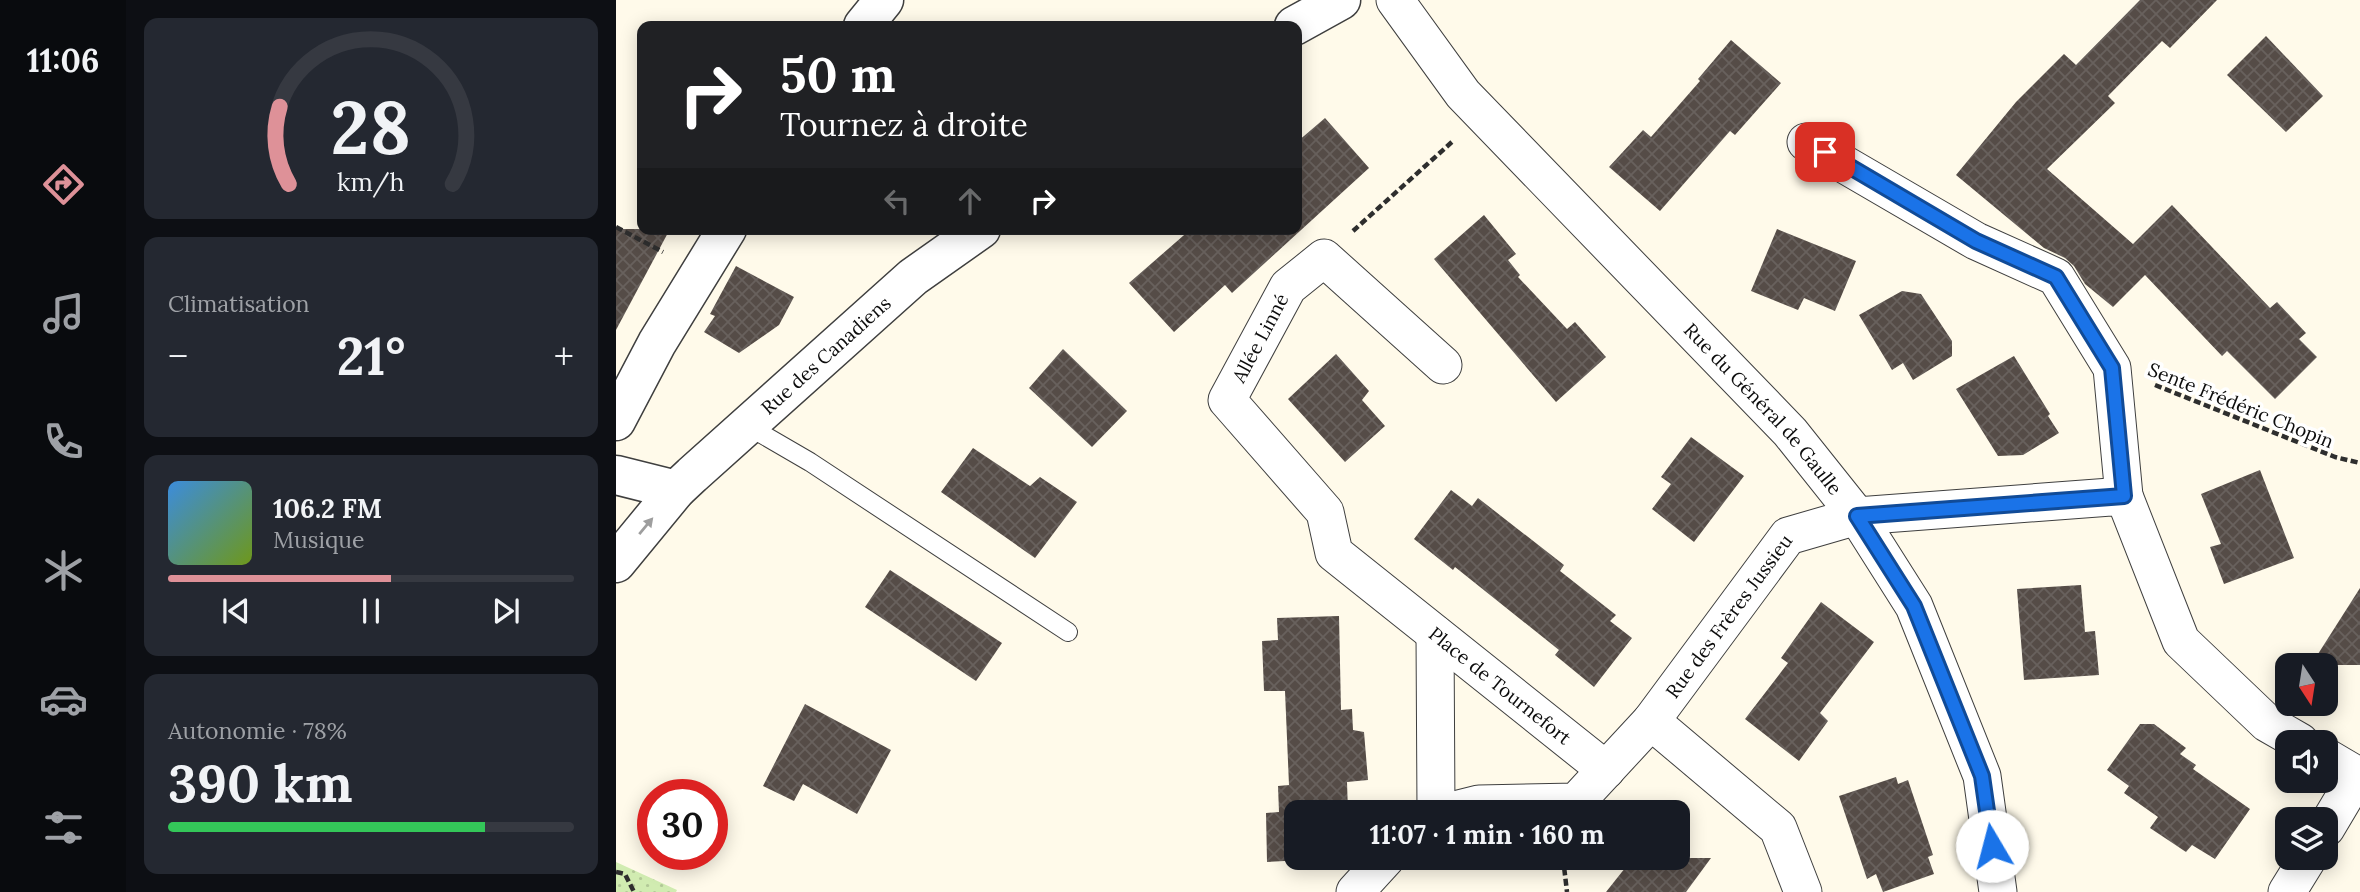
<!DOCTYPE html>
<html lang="fr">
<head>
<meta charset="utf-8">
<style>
	body { margin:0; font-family:Lora,serif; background:#242831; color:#f1f3f6; height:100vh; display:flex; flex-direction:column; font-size:26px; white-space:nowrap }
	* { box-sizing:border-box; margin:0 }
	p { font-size:23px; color:#9ea1a6 }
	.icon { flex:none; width:38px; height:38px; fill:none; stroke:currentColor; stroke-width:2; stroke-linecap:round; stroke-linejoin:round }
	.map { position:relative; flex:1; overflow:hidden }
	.details { display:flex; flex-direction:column; gap:18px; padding:18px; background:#0d0f14; width:490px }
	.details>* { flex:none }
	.banner { position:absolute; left:21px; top:21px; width:665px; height:214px; border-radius:14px; box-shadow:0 4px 18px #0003; background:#202124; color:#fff; overflow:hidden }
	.needle { width:46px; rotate:168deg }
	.tools { position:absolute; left:1659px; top:653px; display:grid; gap:14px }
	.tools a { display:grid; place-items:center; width:63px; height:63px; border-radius:14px; background:#171b24; box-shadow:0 4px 18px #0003; font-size:35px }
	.speed { position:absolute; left:21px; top:779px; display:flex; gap:14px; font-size:35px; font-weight:700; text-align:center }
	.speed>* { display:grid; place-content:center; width:91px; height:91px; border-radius:50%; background:#171b24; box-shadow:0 4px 18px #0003; line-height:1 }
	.speed .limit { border:10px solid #d22; background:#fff; color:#111 }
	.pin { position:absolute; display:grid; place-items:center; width:60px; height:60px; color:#fff; margin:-30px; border-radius:14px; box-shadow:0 4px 10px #0006 }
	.me { position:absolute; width:77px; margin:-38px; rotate:352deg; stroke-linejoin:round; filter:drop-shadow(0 0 5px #0008) }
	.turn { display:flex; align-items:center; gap:24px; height:147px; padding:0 28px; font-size:32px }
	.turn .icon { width:91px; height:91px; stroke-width:2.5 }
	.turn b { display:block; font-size:49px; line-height:60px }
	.lanes { display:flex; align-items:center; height:66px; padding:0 28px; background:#0003; justify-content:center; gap:35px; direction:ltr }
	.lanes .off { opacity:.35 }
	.big { font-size:52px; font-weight:800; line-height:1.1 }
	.details .card { flex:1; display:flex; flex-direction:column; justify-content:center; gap:10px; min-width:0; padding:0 24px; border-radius:14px; background:#242831 }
	.details .dial { align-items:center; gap:0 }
	.dial svg { height:182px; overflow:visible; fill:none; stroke:#363941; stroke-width:7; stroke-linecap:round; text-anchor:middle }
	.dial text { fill:#f1f3f6; stroke:none }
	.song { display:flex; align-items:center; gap:21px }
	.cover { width:84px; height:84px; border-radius:10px; background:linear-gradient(135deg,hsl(210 70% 55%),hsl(80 70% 35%)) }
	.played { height:7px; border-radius:4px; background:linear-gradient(90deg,#de9198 55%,#363941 55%) }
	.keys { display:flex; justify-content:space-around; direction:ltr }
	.heat { display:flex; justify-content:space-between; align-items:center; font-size:38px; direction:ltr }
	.charge { height:10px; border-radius:5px; background:linear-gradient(90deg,#34c759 78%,#363941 0) }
	.trip { position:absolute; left:668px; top:800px; width:406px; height:70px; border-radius:14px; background:#171b24; box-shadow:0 4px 18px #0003; font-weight:800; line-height:70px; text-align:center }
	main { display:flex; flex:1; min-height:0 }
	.dock { display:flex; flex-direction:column; width:126px; justify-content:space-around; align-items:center; background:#090b0e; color:#9ea1a6 }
	.dock .icon { width:49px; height:49px }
	.dock .on { color:#de9198 }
	.dock b { font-size:32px; color:#f1f3f6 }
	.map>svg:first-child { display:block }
	.park { fill:url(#park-dots) }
	.building { fill:url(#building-cross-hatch) }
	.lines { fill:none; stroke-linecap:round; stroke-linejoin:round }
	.service-casing { stroke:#3f3f3f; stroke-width:20 }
	.minor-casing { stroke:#3f3f3f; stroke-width:39 }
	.tertiary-casing { stroke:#3f3f3f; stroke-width:41 }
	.path { stroke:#2e2e2e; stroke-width:4.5; stroke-dasharray:7 3.5; stroke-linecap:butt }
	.service { stroke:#fff; stroke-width:18 }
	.minor { stroke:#fff; stroke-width:37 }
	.tertiary { stroke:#fff; stroke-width:38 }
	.oneway { fill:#9e9e9e }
	.route-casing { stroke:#114b97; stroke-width:18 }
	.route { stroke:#1a73e8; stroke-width:12 }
	.labels { text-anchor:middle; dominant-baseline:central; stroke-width:7; stroke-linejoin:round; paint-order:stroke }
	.street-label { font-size:19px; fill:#0c0c0c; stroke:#fff }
</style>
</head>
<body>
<main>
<nav class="dock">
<b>11:06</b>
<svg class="icon on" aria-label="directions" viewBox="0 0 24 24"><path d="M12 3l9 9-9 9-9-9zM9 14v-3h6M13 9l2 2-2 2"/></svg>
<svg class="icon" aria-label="music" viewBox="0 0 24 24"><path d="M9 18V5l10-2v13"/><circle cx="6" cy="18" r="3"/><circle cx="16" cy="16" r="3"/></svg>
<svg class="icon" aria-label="phone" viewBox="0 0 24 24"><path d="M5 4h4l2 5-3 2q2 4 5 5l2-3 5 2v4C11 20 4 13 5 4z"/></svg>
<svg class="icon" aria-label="climate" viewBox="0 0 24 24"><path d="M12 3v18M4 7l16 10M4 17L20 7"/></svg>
<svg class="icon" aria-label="car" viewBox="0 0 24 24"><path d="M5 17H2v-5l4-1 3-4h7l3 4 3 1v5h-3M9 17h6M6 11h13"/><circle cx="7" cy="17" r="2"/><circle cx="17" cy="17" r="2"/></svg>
<svg class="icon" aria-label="filters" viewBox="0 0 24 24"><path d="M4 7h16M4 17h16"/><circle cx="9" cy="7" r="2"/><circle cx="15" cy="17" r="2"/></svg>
</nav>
<section class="details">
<div class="card dial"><svg viewBox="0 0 100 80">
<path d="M14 69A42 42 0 1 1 86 69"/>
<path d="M14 69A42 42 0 0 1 10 35" stroke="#de9198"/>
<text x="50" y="56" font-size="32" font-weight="700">28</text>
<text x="50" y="72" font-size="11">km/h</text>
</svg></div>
<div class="card"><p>Climatisation</p>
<div class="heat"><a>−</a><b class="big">21°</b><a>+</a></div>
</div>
<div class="card">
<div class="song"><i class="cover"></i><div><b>106.2 FM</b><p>Musique</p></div></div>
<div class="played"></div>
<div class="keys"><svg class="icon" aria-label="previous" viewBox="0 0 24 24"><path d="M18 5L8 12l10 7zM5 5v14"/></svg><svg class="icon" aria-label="pause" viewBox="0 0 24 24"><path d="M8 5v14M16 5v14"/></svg><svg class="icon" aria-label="next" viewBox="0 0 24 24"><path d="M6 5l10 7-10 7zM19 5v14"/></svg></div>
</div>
<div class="card"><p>Autonomie · 78%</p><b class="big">390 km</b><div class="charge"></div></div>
</section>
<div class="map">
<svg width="1744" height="892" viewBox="0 0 1744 892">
	<defs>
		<pattern id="park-dots" width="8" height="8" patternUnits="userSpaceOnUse" patternTransform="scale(1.75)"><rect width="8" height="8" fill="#d1ecb1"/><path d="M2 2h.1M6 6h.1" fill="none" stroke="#b2c997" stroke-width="1.8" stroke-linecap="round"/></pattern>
		<pattern id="building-cross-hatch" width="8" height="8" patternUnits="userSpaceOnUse" patternTransform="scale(1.75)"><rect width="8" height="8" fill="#554c47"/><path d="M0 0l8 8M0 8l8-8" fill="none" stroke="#68615d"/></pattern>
	</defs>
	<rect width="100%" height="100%" fill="#fffaea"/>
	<polygon class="park" points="0,862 61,890 60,892 0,892"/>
	<g class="building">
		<polygon points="1524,0 1601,0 1554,48 1546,41 1492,96 1499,103 1431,169 1517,244 1556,205 1654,308 1661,302 1690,333 1683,339 1701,357 1659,399 1611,351 1606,356 1529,275 1497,307 1469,284 1458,266 1449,258 1428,248 1340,175 1400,102 1448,54 1460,65"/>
		<polygon points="1650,36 1707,96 1670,132 1611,75"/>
		<polygon points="1115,40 1165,83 1119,135 1114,131 1044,211 993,167 1027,130 1035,137 1084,81 1082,79"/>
		<polygon points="709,118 753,168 616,293 609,285 558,332 513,283 575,229 681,229 681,142"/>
		<polygon points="868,215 900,254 892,260 904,275 902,277 951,329 959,322 990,357 940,402 818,259"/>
		<polygon points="0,229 54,229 0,330"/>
		<polygon points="1161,229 1240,261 1219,311 1188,298 1182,310 1135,291"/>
		<polygon points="120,266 178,297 163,325 123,353 88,332 99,316 94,314"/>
		<polygon points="1286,291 1305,294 1336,341 1336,356 1297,380 1287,363 1276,370 1243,315"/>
		<polygon points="447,349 511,411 476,447 413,388"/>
		<polygon points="720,354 753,391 746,400 769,426 729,462 672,399"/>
		<polygon points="1398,356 1434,414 1432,416 1443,433 1407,455 1382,456 1340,389"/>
		<polygon points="1075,437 1128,476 1078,542 1036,509 1055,484 1045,477"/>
		<polygon points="357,448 414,486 424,477 461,502 419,558 325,492"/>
		<polygon points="1644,470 1678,558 1608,584 1594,547 1605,544 1585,494"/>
		<polygon points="835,490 856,506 862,498 948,565 944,571 1000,615 994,621 1016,638 978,687 939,655 943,650 839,567 837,570 798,539"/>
		<polygon points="274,570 386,643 360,681 249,607"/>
		<polygon points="1465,585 1469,632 1479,631 1483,675 1408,680 1401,589"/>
		<polygon points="1744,588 1744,665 1695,665"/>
		<polygon points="1205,602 1258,642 1204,713 1212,721 1183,761 1129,719 1172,663 1165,658"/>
		<polygon points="723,616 725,710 736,709 737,730 748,732 752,780 731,782 732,812 681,812 681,858 707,859 651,862 650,813 663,812 662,786 673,785 669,691 648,691 646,641 662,640 661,618"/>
		<polygon points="189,704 275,750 241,814 187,784 178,801 147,786"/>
		<polygon points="1524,724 1538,724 1570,748 1564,754 1580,765 1577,769 1634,809 1599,859 1576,845 1570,852 1534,828 1542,817 1508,793 1513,786 1491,770"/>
		<polygon points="1280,777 1282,784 1292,780 1317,855 1312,857 1318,874 1267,892 1260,874 1251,879 1223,796"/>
		<polygon points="1017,858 1095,858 1070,892 990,892"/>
	</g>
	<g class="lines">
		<defs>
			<polyline id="service" points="132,426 194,462 452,632"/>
			<g id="minor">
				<path id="s1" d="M779 0 847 94 1174 432 1241 516 1298 606 1366 776 1382 892"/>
				<polyline points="1190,142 1360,241 1440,277 1496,368 1508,496"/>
				<path id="s2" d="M827 365 708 258 672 287 611 400 709 512 718 553 990 770"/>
				<polyline points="819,634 820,812"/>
				<polyline points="1035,721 1162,828 1187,892"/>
				<polyline points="1710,757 1744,777"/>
				<path id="s3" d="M831 812 863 804 960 802 1035 721 1172 536 1241 516 1508 496 1565 641 1651 723 1684 742"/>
				<polyline points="1710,828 1741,776"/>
				<polyline points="739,892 770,858"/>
				<polyline points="1671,892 1692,858"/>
			</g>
			<g id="tertiary">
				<polyline points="247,26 268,0"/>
				<polyline points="678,26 725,0"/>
				<polyline points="0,421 41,343 111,229"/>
				<polyline points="0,475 60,490"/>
				<path id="s4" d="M0 563 60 490 76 475 297 277 365 229"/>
			</g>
		</defs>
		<use href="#service" class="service-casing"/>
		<use href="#minor" class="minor-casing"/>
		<use href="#tertiary" class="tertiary-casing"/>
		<g class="path">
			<polyline points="0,227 47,252"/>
			<polyline points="737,231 837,141"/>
			<polyline points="1539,385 1719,457 1744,463"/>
			<polyline points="947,858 951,892"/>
			<polyline points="0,872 9,874 18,892"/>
		</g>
		<use href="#service" class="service"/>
		<use href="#minor" class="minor"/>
		<use href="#tertiary" class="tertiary"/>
	</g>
	<defs><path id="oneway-solid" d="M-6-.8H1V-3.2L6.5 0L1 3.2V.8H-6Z" transform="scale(1.75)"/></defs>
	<use class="oneway" href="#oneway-solid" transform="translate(30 526) rotate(-50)"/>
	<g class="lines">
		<defs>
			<polyline id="route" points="1209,152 1360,241 1440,277 1496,368 1508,496 1241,516 1298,606 1366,776 1376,846"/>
		</defs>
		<use href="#route" class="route-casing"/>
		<use href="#route" class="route"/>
	</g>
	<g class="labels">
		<g class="street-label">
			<text transform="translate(644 338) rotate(-62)">Allée Linné</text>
			<text stroke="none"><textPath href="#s4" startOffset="296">Rue des Canadiens</textPath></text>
			<text transform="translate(1625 405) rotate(22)">Sente Frédéric Chopin</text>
			<text stroke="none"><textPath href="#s1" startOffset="551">Rue du Général de Gaulle</textPath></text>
			<text stroke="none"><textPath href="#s3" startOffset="371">Rue des Frères Jussieu</textPath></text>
			<text stroke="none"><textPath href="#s2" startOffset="738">Place de Tournefort</textPath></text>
		</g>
	</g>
</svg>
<div class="tools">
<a><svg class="needle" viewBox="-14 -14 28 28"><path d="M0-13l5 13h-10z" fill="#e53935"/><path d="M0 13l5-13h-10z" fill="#9ea1a6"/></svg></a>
<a><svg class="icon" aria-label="sound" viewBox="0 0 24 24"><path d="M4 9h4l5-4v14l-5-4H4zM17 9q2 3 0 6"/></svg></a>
<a><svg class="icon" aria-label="layers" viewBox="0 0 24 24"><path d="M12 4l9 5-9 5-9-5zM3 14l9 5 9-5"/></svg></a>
</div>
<div class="speed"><div class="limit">30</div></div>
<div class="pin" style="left:1209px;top:152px;background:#d93025"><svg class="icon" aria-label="arrive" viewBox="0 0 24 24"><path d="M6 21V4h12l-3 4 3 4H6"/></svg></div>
<svg class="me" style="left:1376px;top:846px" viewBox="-20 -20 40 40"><circle r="19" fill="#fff"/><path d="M0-13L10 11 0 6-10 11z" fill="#1a73e8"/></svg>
<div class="trip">11:07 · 1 min · 160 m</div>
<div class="banner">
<div class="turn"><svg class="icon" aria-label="right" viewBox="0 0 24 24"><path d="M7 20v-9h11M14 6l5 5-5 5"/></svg><div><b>50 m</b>Tournez à droite</div></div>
<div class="lanes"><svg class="icon off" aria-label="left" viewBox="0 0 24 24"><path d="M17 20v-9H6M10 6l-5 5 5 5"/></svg><svg class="icon off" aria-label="ahead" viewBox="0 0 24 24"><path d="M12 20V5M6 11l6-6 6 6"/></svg><svg class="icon" aria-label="right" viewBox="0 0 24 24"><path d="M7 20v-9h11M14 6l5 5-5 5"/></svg></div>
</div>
</div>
</main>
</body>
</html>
